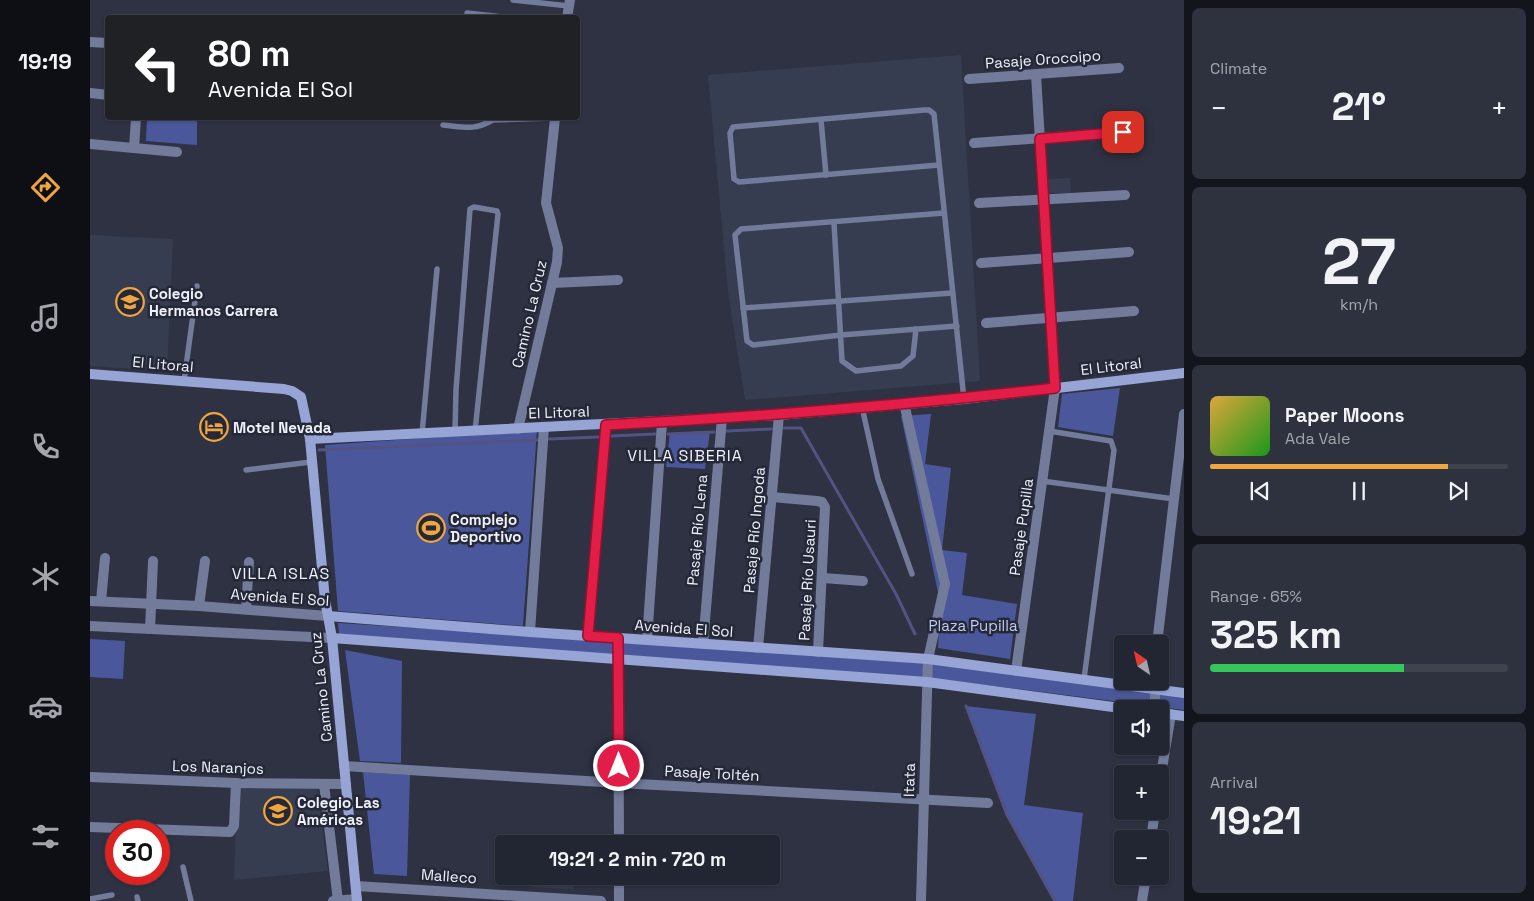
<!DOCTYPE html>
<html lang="en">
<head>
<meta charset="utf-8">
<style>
	body { margin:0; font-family:"Space Grotesk",sans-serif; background:#2e323e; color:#f1f3f6; height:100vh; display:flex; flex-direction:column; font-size:19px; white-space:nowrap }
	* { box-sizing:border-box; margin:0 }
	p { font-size:16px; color:#a2a5ac }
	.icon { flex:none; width:28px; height:28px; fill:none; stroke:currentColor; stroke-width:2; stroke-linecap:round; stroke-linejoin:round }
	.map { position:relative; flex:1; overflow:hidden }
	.side { display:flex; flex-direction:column; gap:8px; padding:8px; background:#13151c; width:350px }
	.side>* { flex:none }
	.banner { position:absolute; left:15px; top:15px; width:475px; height:105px; border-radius:5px; box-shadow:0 1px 4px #0004,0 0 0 1px #3f434d; background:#202124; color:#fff; overflow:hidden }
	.needle { width:32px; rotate:326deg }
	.tools { position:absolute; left:1024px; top:635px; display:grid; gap:10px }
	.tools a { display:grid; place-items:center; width:55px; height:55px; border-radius:5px; background:#222632; box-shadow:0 1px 4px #0004,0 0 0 1px #3f434d; font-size:25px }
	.speed { position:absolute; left:15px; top:820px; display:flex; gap:10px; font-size:25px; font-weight:700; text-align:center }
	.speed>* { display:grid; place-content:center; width:65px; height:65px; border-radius:50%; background:#222632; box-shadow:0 1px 4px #0004,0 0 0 1px #3f434d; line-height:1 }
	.speed .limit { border:8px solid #d22; background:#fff; color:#111 }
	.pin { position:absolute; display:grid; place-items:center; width:42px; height:42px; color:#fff; margin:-21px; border-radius:10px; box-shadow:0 2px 8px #0006 }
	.me { position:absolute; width:55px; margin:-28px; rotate:0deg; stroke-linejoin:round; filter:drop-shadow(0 0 4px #0008) }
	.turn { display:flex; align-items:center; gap:18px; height:105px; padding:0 20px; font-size:22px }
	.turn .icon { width:65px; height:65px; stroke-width:2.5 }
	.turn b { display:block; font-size:35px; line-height:42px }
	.big { font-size:38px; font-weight:700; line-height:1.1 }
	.side .widget { flex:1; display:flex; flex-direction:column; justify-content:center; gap:8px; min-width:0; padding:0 18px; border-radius:8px; background:#2e323e }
	.side .dial { align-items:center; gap:0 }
	.dial b { font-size:65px; line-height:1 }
	.song { display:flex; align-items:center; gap:15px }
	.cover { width:60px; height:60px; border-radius:8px; background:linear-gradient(135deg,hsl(40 70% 55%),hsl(120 70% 35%)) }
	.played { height:5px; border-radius:2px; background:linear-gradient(90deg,#f0a63e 80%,#3f434d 80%) }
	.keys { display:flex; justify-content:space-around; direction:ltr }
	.heat { display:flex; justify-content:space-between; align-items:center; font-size:28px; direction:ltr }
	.charge { height:8px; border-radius:4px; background:linear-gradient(90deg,#34c759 65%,#3f434d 0) }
	.trip { position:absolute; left:405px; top:835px; width:285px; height:50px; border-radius:5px; background:#222632; box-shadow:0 1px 4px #0004,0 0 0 1px #3f434d; font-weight:700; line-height:50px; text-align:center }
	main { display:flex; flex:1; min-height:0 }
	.menu { display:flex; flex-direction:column; width:90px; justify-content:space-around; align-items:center; background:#0e0f14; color:#a2a5ac }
	.menu .icon { width:35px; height:35px }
	.menu .current { color:#f0a63e }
	.menu b { font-size:22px; color:#f1f3f6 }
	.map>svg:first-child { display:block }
	.built { fill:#373d51 }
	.green { fill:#4a589b }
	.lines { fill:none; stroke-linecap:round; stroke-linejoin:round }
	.stream { stroke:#525382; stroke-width:3 }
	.lane { stroke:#737b9b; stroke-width:5.5 }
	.street { stroke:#737b9b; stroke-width:10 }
	.secondary { stroke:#97a4d6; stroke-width:10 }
	.route-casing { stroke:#92132f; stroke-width:12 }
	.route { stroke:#e11d48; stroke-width:9 }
	.labels { text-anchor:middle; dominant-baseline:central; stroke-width:5; stroke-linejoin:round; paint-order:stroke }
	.street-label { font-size:15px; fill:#eff2fc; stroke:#252837 }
	.poi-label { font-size:15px; font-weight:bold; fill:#eff2fc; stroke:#252837; text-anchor:start }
	.park-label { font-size:15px; fill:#c1cbf3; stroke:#252837 }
	.neighbourhood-label { font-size:16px; letter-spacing:1px; fill:#eff2fc; stroke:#252837 }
</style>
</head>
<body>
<main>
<nav class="menu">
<b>19:19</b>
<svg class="icon current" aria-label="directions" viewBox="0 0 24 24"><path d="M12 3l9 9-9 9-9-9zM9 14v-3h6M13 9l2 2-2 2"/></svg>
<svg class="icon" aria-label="music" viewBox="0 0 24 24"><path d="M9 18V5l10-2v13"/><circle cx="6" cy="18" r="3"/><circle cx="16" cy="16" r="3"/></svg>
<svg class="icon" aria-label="phone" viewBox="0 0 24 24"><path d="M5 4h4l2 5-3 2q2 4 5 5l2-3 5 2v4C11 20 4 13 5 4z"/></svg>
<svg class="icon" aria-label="climate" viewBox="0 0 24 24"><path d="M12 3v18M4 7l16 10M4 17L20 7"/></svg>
<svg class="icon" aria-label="car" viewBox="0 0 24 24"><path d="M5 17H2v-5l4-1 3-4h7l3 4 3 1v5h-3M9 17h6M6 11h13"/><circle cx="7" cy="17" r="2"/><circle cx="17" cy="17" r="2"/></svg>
<svg class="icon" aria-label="filters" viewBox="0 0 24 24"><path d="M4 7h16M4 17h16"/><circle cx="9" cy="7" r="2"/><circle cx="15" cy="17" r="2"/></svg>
</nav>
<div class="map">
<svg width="1094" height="901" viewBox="0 0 1094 901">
	<rect width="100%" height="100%" fill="#2e3242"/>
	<g class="built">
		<polygon points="871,55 890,381 655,400 638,292 618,75"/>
		<polygon points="980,178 981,193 958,193 958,179"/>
		<polygon points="0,235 83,239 77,371 0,366"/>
		<polygon points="147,787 227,788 238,871 144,880"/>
		<polygon points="451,876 483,876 483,889 442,887 443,880 450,879"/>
	</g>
	<g class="green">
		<polygon points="57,118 107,118 107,145 56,141"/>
		<polygon points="1030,388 1023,436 968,427 972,394"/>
		<polygon points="841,414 835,464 861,468 852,550 877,553 872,595 927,604 920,659 848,648 850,602 811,416"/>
		<polygon points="447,430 433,626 248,611 235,445"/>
		<polygon points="620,431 615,469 576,467 580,433"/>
		<polygon points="248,623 850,661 1094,696 1094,710 888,684 249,635"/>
		<polygon points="0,639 35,641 33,679 0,677"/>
		<polygon points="255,650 312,661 311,763 270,761"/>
		<polygon points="876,706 946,714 934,805 993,813 983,901 965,901 917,814"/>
		<polygon points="273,772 320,775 317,876 284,874"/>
	</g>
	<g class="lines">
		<g class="stream">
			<polyline points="694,428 711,428 806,594 825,634"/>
			<polyline points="637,431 681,429"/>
			<polyline points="578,434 624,432"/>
			<polyline points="521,436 565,434"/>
			<polyline points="459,439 508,437"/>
			<polyline points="229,450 447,440"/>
			<polyline points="876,706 917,815 965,901"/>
		</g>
		<g class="lane">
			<polyline points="423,0 479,6"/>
			<polyline points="377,13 421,18"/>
			<polyline points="731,120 736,175"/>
			<path d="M353 125C375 127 383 131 403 120L465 118"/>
			<polyline points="849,165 649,182 644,179 640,133 643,127 834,110 839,110 844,114 874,399"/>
			<polyline points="854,213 651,229 645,235 657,341 663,345 751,335 867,326"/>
			<polyline points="744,223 752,361 766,371 811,366 823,356 826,329"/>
			<polyline points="653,308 862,293"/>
			<polyline points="94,381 107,286"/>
			<polyline points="772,407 788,479 822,574"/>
			<polyline points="959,431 1021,441 1024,450 994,679"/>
			<polyline points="365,432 366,390 380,209 384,207 407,211 408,214 385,431"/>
			<polyline points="332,434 347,269"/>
			<polyline points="156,470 221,462"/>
			<polyline points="952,481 1084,499"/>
			<polyline points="93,867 101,901"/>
			<polyline points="47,897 48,901"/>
			<polyline points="0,899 22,895"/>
		</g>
		<g class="street">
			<polyline points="477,18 480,0"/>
			<polyline points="0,42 18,43"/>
			<polyline points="879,79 1029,68"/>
			<polyline points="0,93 18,95"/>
			<polyline points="884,143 1033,132"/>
			<polyline points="0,144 87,152"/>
			<polyline points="44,148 46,118"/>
			<polyline points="889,203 1035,195"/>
			<polyline points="891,263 1039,252"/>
			<polyline points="462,283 528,280"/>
			<polyline points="896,323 1044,311"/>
			<polyline points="814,403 855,584 838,659 831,901"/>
			<polyline points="428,429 467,262 468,248 456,203 465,118"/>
			<polyline points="682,497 727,501 732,502 735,507 728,652"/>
			<polyline points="733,578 773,581"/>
			<polyline points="0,601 109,606 238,616"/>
			<polyline points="11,601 15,558"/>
			<polyline points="109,606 115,561"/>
			<polyline points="156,609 159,562"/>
			<polyline points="0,626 242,638"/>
			<polyline points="60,629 63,561"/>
			<polyline points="440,632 454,427"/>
			<polyline points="498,636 516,425"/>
			<polyline points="528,638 529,844"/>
			<polyline points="557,640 572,422"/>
			<polyline points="613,644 632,418"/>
			<polyline points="1067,644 1094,414"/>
			<polyline points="668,648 689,415"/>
			<polyline points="926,671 965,388 946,75"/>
			<polyline points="1065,709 1065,681"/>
			<polyline points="254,766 529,783 898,803"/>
			<polyline points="0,777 146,783 256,784"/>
			<polyline points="1070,781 1081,714"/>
			<polyline points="234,784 248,901"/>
			<polyline points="0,827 140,832 144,826 146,783"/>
			<polyline points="1061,839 1065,811"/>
			<polyline points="529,876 529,901"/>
			<polyline points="266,886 511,901"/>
			<polyline points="243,901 267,899"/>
			<polyline points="1052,901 1056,876"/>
		</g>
		<g class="secondary">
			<polyline points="0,374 194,389 202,391 211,397 220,439 235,600 242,638 267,901"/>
			<polyline points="220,439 689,415 874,399 1094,373"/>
			<polyline points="238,616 440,632 838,659 1094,693"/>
			<polyline points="242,638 837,682 1038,709"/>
			<polyline points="1070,713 1094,716"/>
		</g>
	</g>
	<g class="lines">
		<defs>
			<path id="route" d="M529 766 528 638 498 636 516 425C666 417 816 405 965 388L950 139 1033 132"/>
		</defs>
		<use href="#route" class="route-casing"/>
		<use href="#route" class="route"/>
	</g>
	<defs>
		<symbol id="school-ring" viewBox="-11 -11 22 22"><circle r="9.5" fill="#252837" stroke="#f0a63e" stroke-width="1.5"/><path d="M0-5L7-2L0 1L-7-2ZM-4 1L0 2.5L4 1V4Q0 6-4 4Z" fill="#f0a63e"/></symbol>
		<symbol id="hotel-ring" viewBox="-11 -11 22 22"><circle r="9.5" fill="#252837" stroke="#f0a63e" stroke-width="1.5"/><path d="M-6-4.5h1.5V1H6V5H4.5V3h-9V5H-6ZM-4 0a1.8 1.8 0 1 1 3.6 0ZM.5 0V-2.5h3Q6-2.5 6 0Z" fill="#f0a63e"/></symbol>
		<symbol id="stadium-ring" viewBox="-11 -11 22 22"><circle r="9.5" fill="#252837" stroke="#f0a63e" stroke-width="1.5"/><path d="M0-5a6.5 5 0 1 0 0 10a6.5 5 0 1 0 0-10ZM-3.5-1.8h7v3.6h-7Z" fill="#f0a63e"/></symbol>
	</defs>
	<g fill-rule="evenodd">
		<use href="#school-ring" x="24" y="286" width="32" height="32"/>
		<use href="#hotel-ring" x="108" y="411" width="32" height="32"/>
		<use href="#stadium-ring" x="325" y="512" width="32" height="32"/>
		<use href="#school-ring" x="172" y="795" width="32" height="32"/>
	</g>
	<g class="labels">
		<g class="street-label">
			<text transform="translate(953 59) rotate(-4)">Pasaje Orocoipo</text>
			<text transform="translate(439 314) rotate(-77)">Camino La Cruz</text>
			<text transform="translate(73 364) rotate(5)">El Litoral</text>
			<text transform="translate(1021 366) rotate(-7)">El Litoral</text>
			<text transform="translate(469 412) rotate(-2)">El Litoral</text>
			<text transform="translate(931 527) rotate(-82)">Pasaje Pupilla</text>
			<text transform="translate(607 530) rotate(-85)">Pasaje Río Lena</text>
			<text transform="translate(664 530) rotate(-85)">Pasaje Río Ingoda</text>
			<text transform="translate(717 580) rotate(-87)">Pasaje Río Usauri</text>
			<text transform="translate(190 597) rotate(4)">Avenida El Sol</text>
			<text transform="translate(594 628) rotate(4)">Avenida El Sol</text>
			<text transform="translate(231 687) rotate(-96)">Camino La Cruz</text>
			<text transform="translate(128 767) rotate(2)">Los Naranjos</text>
			<text transform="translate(622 773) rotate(3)">Pasaje Toltén</text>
			<text transform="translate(819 780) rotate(-88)">Itata</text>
			<text transform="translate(359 876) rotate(4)">Malleco</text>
		</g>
		<g class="poi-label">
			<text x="59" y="293">Colegio<tspan x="59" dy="17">Hermanos Carrera</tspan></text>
			<text x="143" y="427">Motel Nevada</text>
			<text x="360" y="519">Complejo<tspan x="360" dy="17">Deportivo</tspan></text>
			<text x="207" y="802">Colegio Las<tspan x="207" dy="17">Américas</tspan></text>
		</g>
		<g class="park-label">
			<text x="883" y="625">Plaza Pupilla</text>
		</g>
		<g class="neighbourhood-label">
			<text x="595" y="455">VILLA SIBERIA</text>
			<text x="191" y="573">VILLA ISLAS</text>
		</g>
	</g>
</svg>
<div class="tools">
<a><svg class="needle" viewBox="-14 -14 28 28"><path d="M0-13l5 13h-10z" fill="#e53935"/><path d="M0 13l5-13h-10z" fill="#a2a5ac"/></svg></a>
<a><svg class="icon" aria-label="sound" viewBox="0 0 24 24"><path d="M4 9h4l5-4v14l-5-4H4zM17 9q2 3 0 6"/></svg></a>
<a>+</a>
<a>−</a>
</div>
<div class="speed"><div class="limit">30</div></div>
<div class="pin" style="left:1033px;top:132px;background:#d93025"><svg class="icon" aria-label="arrive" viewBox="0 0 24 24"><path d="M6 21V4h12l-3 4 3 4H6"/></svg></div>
<svg class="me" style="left:529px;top:766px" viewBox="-20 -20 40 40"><circle r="17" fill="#e11d48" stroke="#fff" stroke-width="3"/><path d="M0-11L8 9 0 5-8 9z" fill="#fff"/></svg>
<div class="trip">19:21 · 2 min · 720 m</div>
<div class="banner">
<div class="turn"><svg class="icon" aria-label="left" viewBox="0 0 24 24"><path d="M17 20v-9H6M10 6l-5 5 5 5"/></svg><div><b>80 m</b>Avenida El Sol</div></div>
</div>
</div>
<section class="side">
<div class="widget"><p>Climate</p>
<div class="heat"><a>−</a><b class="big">21°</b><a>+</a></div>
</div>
<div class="widget dial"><b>27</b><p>km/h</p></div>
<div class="widget">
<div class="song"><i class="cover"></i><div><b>Paper Moons</b><p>Ada Vale</p></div></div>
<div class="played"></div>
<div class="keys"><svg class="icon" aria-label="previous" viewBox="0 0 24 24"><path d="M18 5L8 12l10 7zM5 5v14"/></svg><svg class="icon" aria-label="pause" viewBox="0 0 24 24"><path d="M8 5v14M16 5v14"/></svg><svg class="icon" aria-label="next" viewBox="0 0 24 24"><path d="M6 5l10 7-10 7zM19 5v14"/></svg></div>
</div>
<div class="widget"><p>Range · 65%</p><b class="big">325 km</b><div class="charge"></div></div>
<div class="widget"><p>Arrival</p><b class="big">19:21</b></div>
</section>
</main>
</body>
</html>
